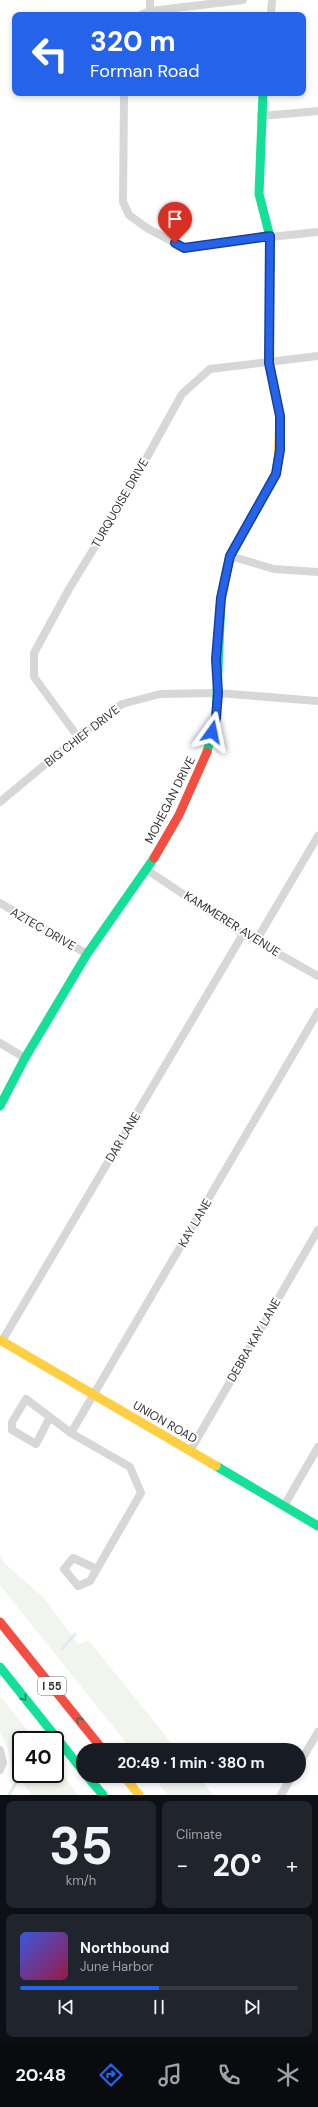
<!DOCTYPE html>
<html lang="en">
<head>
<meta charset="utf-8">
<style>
	body { margin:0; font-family:"DM Sans",sans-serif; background:#20242c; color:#f1f3f6; height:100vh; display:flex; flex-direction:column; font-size:15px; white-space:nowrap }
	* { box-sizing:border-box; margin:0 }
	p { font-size:13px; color:#9ea1a6 }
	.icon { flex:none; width:22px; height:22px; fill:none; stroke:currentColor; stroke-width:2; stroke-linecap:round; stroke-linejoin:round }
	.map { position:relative; height:1795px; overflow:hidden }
	.drawer { display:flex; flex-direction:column; gap:6px; padding:6px; background:#0d0f14; flex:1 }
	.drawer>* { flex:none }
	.top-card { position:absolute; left:12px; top:12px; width:294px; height:84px; border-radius:8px; box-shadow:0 2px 6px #0003; background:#2563eb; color:#fff; overflow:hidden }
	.speed { position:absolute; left:12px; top:1731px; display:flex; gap:8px; font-size:20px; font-weight:700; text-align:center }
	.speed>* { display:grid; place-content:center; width:52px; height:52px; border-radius:50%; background:#171b24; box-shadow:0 2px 6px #0003; line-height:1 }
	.speed .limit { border:2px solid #111; border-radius:6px; background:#fff; color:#111 }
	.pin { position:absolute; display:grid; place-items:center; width:34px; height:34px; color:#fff; margin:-41px -17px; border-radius:50% 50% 50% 0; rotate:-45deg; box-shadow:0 0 4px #0007 }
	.pin .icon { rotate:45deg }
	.me { position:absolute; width:44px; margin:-22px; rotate:12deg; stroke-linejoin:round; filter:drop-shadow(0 0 3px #0008) }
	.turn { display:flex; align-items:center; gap:14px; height:84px; padding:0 12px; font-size:18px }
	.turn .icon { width:52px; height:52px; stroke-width:2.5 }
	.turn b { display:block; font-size:28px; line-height:34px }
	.big { font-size:30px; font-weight:700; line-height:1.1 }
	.drawer .card { flex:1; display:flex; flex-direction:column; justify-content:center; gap:6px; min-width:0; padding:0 14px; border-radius:8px; background:#20242c }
	.drawer .dial { align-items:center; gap:0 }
	.dial b { font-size:52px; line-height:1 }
	.song { display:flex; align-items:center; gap:12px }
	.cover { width:48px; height:48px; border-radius:6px; background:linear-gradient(135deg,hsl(230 70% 55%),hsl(340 70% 35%)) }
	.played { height:4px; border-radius:2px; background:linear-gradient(90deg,#2563eb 50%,#363941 50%) }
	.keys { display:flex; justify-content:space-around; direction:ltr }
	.heat { display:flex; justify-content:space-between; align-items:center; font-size:22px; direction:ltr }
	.drawer .tiles { flex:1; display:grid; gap:6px; grid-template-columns:1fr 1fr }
	.card:last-child { grid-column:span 2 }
	.trip { position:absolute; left:76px; top:1743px; width:230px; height:40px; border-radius:20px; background:#171b24; box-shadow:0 2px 6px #0003; font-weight:700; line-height:40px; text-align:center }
	.tab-bar { display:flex; height:64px; justify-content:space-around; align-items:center; background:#090b0e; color:#9ea1a6 }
	.tab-bar .icon { width:28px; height:28px }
	.tab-bar .on { color:#2563eb }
	.tab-bar b { font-size:18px; color:#f1f3f6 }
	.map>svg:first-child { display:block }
	.green { fill:#f1f5ed }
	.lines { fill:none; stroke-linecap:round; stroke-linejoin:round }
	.stream { stroke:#ddebf3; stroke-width:3 }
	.street { stroke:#d7d7d7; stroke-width:8 }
	.fast { stroke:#16e098; stroke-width:9 }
	.slow { stroke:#ffcf43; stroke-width:9 }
	.jam { stroke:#f24e42; stroke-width:9 }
	.oneway { stroke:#268160 }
	.route-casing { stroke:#184099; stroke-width:10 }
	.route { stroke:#2563eb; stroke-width:7 }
	.labels { text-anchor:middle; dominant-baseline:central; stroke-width:4; stroke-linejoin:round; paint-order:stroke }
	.shield { fill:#fff; stroke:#707070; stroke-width:1 }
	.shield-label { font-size:11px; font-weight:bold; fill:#333 }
	.street-label { font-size:12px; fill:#333; stroke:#fff }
</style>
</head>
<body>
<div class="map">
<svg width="318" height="1795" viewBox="0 0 318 1795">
	<rect width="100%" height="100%" fill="#fff"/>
	<g class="green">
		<polygon points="0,1555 5,1564 43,1597 78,1644 89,1641 177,1750 132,1750 0,1585"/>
		<polygon points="0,1696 35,1740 21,1740 21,1774 55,1774 55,1765 78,1795 32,1795 11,1768 9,1752 0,1732"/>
		<polygon points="153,1776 198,1776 213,1795 168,1795"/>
	</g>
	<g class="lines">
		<g class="stream">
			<polyline points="62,1649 75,1634"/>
			<polyline points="9,1795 21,1774"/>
		</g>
		<g class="street">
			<polyline points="150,11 243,0"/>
			<polyline points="141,15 150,11 150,0"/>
			<polyline points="271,15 272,0"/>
			<polyline points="124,93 123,202 129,215 147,228 184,248 270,237 318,232"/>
			<polyline points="261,116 318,111"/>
			<polyline points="230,556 274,569 318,572"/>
			<polyline points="78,737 34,677 34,653 69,589 121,504 182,394 210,369 318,356"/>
			<polyline points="0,802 78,737 122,704 160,694 218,693 318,701"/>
			<polyline points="147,870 243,934 318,976"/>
			<polyline points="0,903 87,954"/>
			<polyline points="256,941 318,836"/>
			<polyline points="0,1043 25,1058"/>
			<polyline points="2,1341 243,934"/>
			<polyline points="50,1417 36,1444 12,1430 12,1422 26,1399 71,1433 130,1467 141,1493 90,1581 78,1586 64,1569 73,1558 97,1569"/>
			<polyline points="71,1433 318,1012"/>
			<polyline points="190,1451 318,1230"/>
			<polyline points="284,1506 318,1447"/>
			<polyline points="0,1750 3,1763 0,1770"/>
			<polyline points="299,1764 318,1732"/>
			<polyline points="281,1795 292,1776"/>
		</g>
		<g class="fast">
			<polyline points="263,93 259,194 270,237 270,269"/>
			<polyline points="207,752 216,718 221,598 230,556 276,474 278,460"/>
			<polyline points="0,1106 25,1058 87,954 154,858"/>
			<polyline points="216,1466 318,1526"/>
			<polyline points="0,1667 83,1771"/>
			<polyline points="87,1776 103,1795"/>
		</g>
		<g class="slow">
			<polyline points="270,269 269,363 280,416 278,460"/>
			<polyline points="0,1340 216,1466"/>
			<polyline points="124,1776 139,1795"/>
		</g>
		<g class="jam">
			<polyline points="154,858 179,815 207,752"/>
			<polyline points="0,1622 103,1750"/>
		</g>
	</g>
	<defs><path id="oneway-chevron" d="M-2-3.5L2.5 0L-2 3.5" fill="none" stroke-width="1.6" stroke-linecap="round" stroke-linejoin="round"/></defs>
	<g class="oneway">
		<use href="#oneway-chevron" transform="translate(24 1698) rotate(51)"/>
		<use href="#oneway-chevron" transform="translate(79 1720) rotate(-129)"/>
	</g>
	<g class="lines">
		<defs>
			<polyline id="route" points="175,243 184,248 270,236 269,363 280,416 280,450 276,474 230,556 221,598 216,659 218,693 216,718 212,732"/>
		</defs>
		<use href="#route" class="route-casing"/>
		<use href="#route" class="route"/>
	</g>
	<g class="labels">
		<rect class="shield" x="38" y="1677" width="28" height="18" rx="3"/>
		<g class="shield-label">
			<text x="52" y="1686">I 55</text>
		</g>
		<g class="street-label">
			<text transform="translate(120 503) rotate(-60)">TURQUOISE DRIVE</text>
			<text transform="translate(82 736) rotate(-38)">BIG CHIEF DRIVE</text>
			<text transform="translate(170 800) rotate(-63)">MOHEGAN DRIVE</text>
			<text transform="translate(232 924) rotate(32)">KAMMERER AVENUE</text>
			<text transform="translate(43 929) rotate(30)">AZTEC DRIVE</text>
			<text transform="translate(123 1137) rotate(-59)">DAR LANE</text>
			<text transform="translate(195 1223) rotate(-60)">KAY LANE</text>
			<text transform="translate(254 1340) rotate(-60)">DEBRA KAY LANE</text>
			<text transform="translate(165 1422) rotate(30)">UNION ROAD</text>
		</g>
	</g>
</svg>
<div class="speed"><div class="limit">40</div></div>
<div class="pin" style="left:175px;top:243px;background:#d93025"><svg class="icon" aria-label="arrive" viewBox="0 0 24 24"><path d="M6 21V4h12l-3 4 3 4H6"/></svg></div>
<svg class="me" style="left:212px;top:732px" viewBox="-20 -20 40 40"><path d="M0-17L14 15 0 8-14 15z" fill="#2563eb" stroke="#fff" stroke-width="4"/></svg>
<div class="trip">20:49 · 1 min · 380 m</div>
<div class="top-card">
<div class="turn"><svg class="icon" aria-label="left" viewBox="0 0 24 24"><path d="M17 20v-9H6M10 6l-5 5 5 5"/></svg><div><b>320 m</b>Forman Road</div></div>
</div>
</div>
<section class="drawer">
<div class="tiles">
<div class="card dial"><b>35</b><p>km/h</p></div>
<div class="card"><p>Climate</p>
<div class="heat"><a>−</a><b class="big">20°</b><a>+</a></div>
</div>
<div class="card">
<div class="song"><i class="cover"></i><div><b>Northbound</b><p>June Harbor</p></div></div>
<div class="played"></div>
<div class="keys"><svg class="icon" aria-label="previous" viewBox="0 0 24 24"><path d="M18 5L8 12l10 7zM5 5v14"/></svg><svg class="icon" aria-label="pause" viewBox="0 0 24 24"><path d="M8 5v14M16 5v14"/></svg><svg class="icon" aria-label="next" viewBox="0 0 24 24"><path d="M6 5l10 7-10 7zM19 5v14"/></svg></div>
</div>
</div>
</section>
<nav class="tab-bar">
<b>20:48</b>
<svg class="icon on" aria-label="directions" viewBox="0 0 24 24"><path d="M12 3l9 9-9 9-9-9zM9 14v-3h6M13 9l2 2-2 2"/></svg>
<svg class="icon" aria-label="music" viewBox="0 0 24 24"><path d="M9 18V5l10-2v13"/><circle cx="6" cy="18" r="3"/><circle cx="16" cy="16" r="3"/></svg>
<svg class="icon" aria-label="phone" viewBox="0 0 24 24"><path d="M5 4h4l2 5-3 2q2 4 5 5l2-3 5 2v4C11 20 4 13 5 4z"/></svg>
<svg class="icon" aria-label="climate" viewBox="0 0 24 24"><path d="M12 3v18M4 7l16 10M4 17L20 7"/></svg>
</nav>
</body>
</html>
